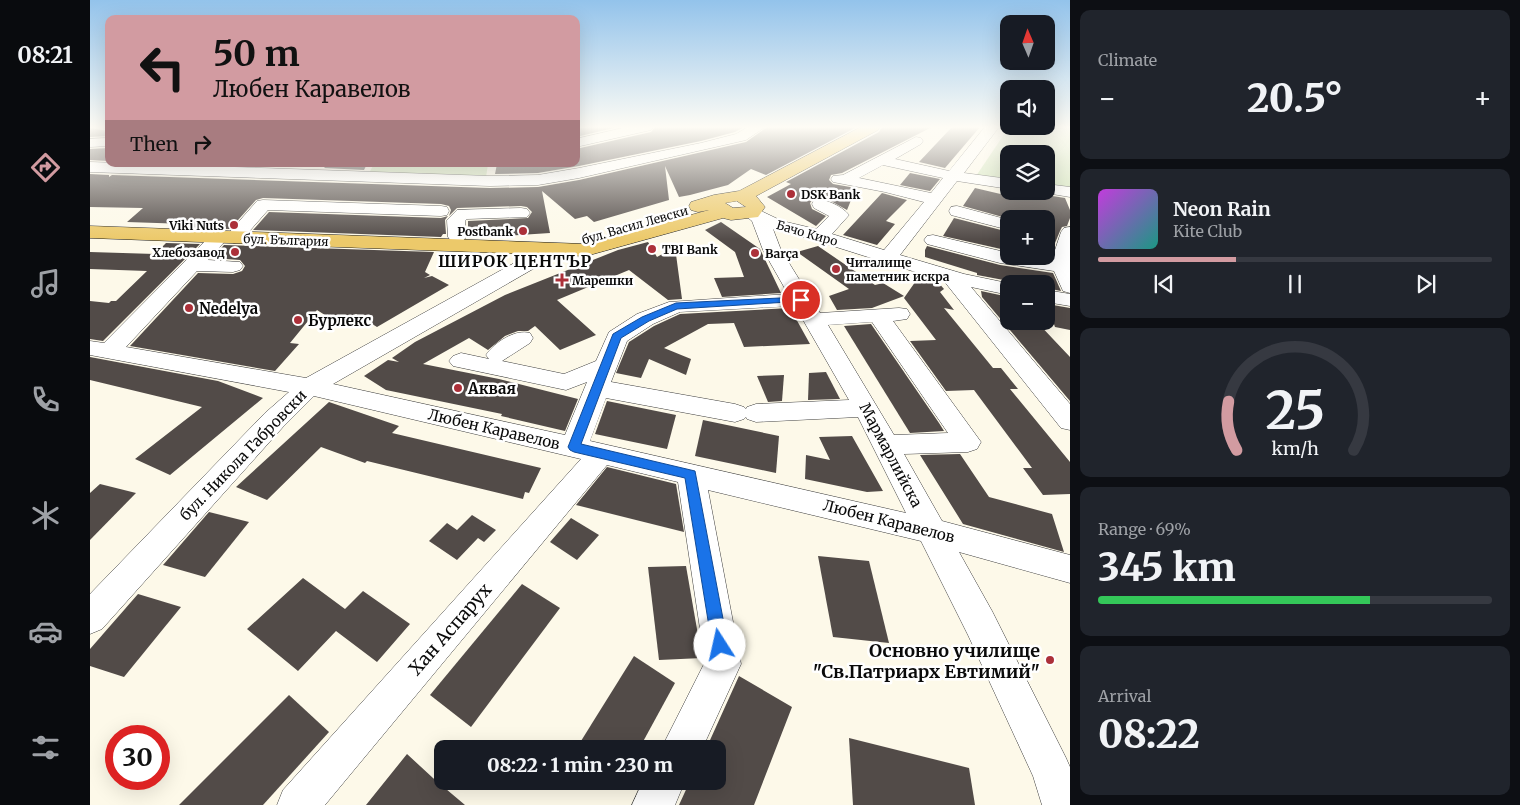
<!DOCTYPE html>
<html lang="en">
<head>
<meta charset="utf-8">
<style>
	body { margin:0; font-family:Merriweather,serif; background:#20242c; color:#f1f3f6; height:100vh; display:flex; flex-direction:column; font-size:19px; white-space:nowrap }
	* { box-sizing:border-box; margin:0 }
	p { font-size:16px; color:#9ea1a6 }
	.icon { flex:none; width:28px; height:28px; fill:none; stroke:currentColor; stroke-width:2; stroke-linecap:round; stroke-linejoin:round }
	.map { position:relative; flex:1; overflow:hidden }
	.drawer { display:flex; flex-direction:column; gap:10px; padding:10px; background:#0d0f14; width:450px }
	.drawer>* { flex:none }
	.hud { position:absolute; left:15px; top:15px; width:475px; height:152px; border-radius:10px; box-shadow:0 5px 20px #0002; background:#d29ba1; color:#111; overflow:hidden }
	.needle { width:32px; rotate:358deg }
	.fabs { position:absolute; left:910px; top:15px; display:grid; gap:10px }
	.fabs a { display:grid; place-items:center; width:55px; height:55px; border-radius:10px; background:#171b24; box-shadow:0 5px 20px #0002; font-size:25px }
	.speed { position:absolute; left:15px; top:725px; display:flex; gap:10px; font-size:25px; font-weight:700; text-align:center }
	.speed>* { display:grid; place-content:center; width:65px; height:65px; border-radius:50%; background:#171b24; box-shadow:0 5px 20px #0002; line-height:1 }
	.speed .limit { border:8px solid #d22; background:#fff; color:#111 }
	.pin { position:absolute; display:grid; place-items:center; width:42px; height:42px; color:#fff; margin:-21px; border:2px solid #fff; border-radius:50%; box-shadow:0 1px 5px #0007 }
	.me { position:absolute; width:55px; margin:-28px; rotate:350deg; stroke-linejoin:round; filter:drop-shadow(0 0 4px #0008) }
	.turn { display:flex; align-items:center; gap:18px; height:105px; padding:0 25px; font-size:22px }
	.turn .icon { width:65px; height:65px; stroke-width:2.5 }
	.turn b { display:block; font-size:35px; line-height:42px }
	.then { display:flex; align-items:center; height:48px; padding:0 25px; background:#0003; gap:10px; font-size:19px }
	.big { font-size:38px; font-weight:800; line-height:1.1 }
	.drawer .widget { flex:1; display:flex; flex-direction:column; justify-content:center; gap:8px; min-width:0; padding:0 18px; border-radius:10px; background:#20242c }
	.drawer .dial { align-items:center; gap:0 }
	.dial svg { height:130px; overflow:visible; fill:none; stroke:#363941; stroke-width:7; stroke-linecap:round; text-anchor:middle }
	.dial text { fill:#f1f3f6; stroke:none }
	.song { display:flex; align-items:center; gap:15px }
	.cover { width:60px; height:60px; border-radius:8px; background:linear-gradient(135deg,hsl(290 70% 55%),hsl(170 70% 35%)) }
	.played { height:5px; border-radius:2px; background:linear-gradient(90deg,#d29ba1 35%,#363941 35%) }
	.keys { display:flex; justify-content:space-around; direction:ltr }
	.heat { display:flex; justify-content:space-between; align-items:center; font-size:28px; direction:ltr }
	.charge { height:8px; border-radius:4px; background:linear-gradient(90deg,#34c759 69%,#363941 0) }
	.trip { position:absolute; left:344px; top:740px; width:292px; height:50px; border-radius:10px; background:#171b24; box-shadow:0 5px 20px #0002; font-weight:800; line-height:50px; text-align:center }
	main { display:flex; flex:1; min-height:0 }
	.tab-bar { display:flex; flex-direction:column; width:90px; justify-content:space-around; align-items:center; background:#090b0e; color:#9ea1a6 }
	.tab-bar .icon { width:35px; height:35px }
	.tab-bar .current { color:#d29ba1 }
	.tab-bar b { font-size:22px; color:#f1f3f6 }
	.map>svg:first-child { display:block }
	.green { fill:#cfe3b7 }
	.building { fill:#524b48 }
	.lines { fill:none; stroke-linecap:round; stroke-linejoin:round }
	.minor-casing { stroke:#3d3d3d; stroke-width:1 }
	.major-casing { stroke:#1b1b1b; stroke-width:1 }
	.minor { fill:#fff; fill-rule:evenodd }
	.major { fill:#ecc96a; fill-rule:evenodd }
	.route { fill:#1a73e8; stroke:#114b97 }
	.poi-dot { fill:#ac3039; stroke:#fff; stroke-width:2 }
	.labels { text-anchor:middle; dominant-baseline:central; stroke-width:5; stroke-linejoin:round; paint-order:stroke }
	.far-poi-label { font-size:12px; font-weight:bold; fill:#0a0a0a; stroke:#fff; text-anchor:start }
	.far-street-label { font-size:12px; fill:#0a0a0a; stroke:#fff }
	.poi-label { font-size:15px; font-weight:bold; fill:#0a0a0a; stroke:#fff; text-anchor:start }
	.street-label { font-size:15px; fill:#0a0a0a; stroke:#fff }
	.far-district-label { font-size:16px; font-weight:bold; letter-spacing:1px; fill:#0a0a0a; stroke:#fff }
	.near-street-label { font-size:18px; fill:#0a0a0a; stroke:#fff }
	.near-poi-label { font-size:18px; font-weight:bold; fill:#0a0a0a; stroke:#fff; text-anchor:end }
</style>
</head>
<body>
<main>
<nav class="tab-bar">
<b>08:21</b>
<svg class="icon current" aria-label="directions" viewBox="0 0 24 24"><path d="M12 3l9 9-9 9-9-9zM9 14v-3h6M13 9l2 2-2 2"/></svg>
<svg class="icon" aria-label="music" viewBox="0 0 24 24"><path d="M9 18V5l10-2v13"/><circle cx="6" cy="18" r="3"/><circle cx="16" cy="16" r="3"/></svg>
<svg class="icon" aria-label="phone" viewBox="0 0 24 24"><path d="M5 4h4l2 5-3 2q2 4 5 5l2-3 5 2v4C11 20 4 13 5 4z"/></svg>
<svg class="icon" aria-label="climate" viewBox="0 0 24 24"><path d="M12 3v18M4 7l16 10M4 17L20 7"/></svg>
<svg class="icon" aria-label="car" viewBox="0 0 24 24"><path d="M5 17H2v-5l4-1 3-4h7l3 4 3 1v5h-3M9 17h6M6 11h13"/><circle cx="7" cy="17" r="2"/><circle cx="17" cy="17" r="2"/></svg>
<svg class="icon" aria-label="filters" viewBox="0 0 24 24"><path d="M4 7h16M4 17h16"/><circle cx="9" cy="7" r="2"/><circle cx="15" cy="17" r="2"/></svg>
</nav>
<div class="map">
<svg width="980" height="805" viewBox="0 0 980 805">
	<rect width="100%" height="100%" fill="#fdf9e9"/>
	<g class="green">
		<polygon points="919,127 980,127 980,192 956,189 956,154 919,154 919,184 884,179"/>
		<polygon points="284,164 398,164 396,177 279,173"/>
	</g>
	<g class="building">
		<polygon points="498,127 528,127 486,137 486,129"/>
		<polygon points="565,127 654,127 645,132 611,141 489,166 448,173 405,174 407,164 486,164 486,149 561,132"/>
		<polygon points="677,127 767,127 676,175 661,169 638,185 600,195 589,197 575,166 579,200 504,222 497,216 485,219 452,191 460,233 401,237 401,231 378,232 378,221 438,218 442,212 437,207 431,206 367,208 359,216 361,210 359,206 351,204 173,198 166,200 140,229 93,228 97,224 37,222 53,208 0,207 0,174 19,175 19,177 22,175 400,188 448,187 489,180 656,142"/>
		<polygon points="792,127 842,127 752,173 741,175 739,180 743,184 766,188 757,210 739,200 724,198 720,203 722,209 736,216 726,226 677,197 701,184 696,182 789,132"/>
		<polygon points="862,127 890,127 855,168 829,162"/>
		<polygon points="0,128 19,131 19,136 0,137"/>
		<polygon points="19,148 19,161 0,160 0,149"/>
		<polygon points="277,164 274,170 234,168 236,166"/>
		<polygon points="820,173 850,179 840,191 810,185"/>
		<polygon points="885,188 919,196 918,191 948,191 950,194 975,198 980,210 980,218 977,226 972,227 970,231 965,243 956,241 956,219 920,219 873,206"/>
		<polygon points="792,193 817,200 796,221 805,224 787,245 753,235"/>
		<polygon points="179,212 351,218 358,216 355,220 356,234 353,234 351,237 163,230"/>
		<polygon points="864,218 919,232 911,249 853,236"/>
		<polygon points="631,222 670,249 691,293 632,297 624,278 654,277 645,252 615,230"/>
		<polygon points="558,242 567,257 585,247 592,299 578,300 539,270 467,300 506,335 470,350 445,326 438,331 428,331 415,336 398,350 379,338 333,364 409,379 488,399 475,431 411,416 412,414 296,390 274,376 298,360 309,362 302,358 325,342 415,295 528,250"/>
		<polygon points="76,243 110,244 13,341 0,339 0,301 19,303 21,301 26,301 57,271 0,269 0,252 65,254"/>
		<polygon points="134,245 344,252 335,272 340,275 334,278 342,276 359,285 287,327 266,314 249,324 227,310 200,343 209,344 185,371 40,346 108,273 143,274 152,271 155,266 150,260 122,258"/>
		<polygon points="728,246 785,285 793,283 814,296 782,308 747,310 739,296 759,289 707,252"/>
		<polygon points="837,246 910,265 963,273 971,291 956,288 956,284 950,282 919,278 919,281 887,275 887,273 835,257 835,250"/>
		<polygon points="830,275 847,281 854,289 850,292 864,310 854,308 903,368 911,368 928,389 920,389 980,462 980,494 953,495 933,468 942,468 884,390 856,391 820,341 846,340 814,298"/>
		<polygon points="891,291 919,297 919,321 946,321 980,357 980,401 892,297"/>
		<polygon points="957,304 980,308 980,330 965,327"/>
		<polygon points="700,308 720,344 654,347 644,323 618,324 574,348 601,359 596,375 559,359 551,378 526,373 539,342 564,326 590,314"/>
		<polygon points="781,324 849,423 854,431 820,433 754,326"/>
		<polygon points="0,357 128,381 173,398 80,475 45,459 112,407 0,380"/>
		<polygon points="736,372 750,399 718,400 719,373"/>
		<polygon points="694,375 692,401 678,402 667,376"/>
		<polygon points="517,401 586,415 577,449 505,434"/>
		<polygon points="239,402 309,426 302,433 451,468 439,493 435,492 433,499 277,461 275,463 231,447 177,500 146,487"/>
		<polygon points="613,420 689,436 686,473 605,456"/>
		<polygon points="762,436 793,491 777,492 715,479 716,455 740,460 729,437"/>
		<polygon points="870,454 899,497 962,514 974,552 873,524 830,455"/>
		<polygon points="517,467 586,484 594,532 486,505"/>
		<polygon points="10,484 46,493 0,540 0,493"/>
		<polygon points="119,512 159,522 115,577 73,565"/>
		<polygon points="382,515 406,530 394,542 388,538 367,560 339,541 357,523 367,530"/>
		<polygon points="481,518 509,535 487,560 460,542"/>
		<polygon points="728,556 779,561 799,643 743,637"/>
		<polygon points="596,566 612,658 569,660 558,567"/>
		<polygon points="213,578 255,609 273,591 320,624 287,662 246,631 208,671 157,629"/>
		<polygon points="432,584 470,608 381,727 340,695"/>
		<polygon points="48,594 91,607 34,677 0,666 0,649"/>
		<polygon points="544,656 585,683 549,749 486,749"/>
		<polygon points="649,676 702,707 664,805 589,805 600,781 628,781 628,749 616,749"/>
		<polygon points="199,695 239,732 173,805 89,805"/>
		<polygon points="759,738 879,768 885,805 763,805"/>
		<polygon points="317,754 343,778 375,805 276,805"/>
	</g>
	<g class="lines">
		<defs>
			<g id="minor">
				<polygon points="537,127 563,127 561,130 486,147 486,139"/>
				<polygon points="658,127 675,127 656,140 489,178 448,185 400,186 0,172 0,162 400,176 448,175 489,168 611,143 646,134"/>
				<path d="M895 127H909L874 173 919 179V189L867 181 810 255 874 274 922 284H919V295L881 287 980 404V430L971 428 854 281 724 240 683 229 691 250 730 313 809 308 817 309 820 314 817 319 803 321 891 442 887 449 878 452 814 454 852 521 980 555V583L869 552 902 611 976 758 980 767V805H952L943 776 878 635 831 541 618 490 651 664 612 749H571L615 662 588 482 517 465 235 805H187L193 790 491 459 224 396 193 427 12 629 0 634V594L175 413 199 392 0 355V341L14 343 123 233 129 232 137 235 167 201 173 200 351 206 357 207 359 211 357 215 351 216 178 210 150 242 144 243 136 240 118 260 150 262 153 266 150 270 143 272 107 271 36 347 216 378 455 246 462 244 469 246 471 250 469 254 243 384 475 435 497 382 476 390 363 366 359 361 363 356 371 353 399 359 396 355C405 342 425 329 440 333L443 338 440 343 412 361 474 374 506 361 519 332 547 314 579 302 698 294 673 250 662 221 652 213 655 209H667L692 221 726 229 739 216 724 208 722 204 724 200C735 198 752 206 759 215L742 234 794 250 834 202 795 192 743 182 741 179 743 176 753 175 826 137 831 138 833 141 831 144 805 159 859 171ZM793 165 853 178 841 193 769 178ZM705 306 759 400 666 404 657 407 656 409 654 407 645 404 521 382 537 341 563 324 590 312ZM782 322 858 433 804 435 738 325ZM516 398 645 422 654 419 656 417 657 419 666 422 768 417 816 513 500 441Z"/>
				<polygon points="19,138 19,146 0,147 0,139"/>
				<polygon points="956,184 980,187 980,197 950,192 956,191"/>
				<polygon points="867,206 919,220 919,230 861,215 859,211 861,207"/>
				<polygon points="431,208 437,209 440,213 437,217 377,219 375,221 376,237 373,241 367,242 361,241 358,237 357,220 367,210"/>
				<polygon points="980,227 980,293 973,291 964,271 910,263 837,244 834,240 837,236 843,235 919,253 919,256 944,256 962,259 971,232 974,228"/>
				<polygon points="956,290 980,294 980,306 956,302"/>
				<polygon points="553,781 595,781 585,805 542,805"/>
			</g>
			<path id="major" d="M771 127H790L788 130 666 196 675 207 668 217 641 220 633 218 496 256 0 238V226L495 244 619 210 608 212 601 210 599 206 601 202 624 195 649 191ZM647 201 656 207 643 208 635 203Z"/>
		</defs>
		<use href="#minor" class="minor-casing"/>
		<use href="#major" class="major-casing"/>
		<use href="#minor" class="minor"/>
		<use href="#major" class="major"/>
	</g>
	<linearGradient id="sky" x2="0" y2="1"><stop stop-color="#93c3eb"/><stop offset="0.53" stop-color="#fefcf5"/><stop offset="1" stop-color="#fefcf5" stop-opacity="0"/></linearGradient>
	<rect width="980" height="240" fill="url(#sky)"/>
	<polygon class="route" points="711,297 714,298 714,301 587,309 559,321 531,338 491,444 605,471 638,645 636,650 630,653 624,650 622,645 595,478 484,452 480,450 478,447 523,334 552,317 586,303"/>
	<g class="poi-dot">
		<circle cx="701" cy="194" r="5"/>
		<circle cx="144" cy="225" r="5"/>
		<circle cx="433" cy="231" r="5"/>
		<circle cx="562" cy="249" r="5"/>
		<circle cx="145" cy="252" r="5"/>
		<circle cx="665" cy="253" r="5"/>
		<circle cx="746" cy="269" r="5"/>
		<path d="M469.5 272.5h5v5h5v5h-5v5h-5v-5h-5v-5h5z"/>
		<circle cx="99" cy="308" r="5"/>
		<circle cx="208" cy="320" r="5"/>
		<circle cx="368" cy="388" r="5"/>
		<circle cx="960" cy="660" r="5"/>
	</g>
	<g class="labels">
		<g class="far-poi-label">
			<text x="711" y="194">DSK Bank</text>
			<text x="134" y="225" text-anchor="end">Viki Nuts</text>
			<text x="423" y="231" text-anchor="end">Postbank</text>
			<text x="572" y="249">TBI Bank</text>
			<text x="135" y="252" text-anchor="end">Хлебозавод</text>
			<text x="675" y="253">Barça</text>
			<text x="756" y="262">Читалище<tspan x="756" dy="14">паметник искра</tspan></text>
			<text x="482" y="280">Марешки</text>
		</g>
		<g class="far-street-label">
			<text transform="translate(545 225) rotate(-16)">бул. Васил Левски</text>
			<text transform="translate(717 233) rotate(16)">Бачо Киро</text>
			<text transform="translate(196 240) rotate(2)">бул. България</text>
		</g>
		<g class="poi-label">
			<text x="109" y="308">Nedelya</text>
			<text x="218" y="320">Бурлекс</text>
			<text x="378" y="388">Аквая</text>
		</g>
		<g class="street-label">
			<text transform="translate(404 429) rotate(13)">Любен Каравелов</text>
			<text transform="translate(153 455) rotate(-46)">бул. Никола Габровски</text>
			<text transform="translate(801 455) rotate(62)">Мармарлийска</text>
			<text transform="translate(799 521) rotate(14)">Любен Каравелов</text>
		</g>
		<g class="far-district-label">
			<text x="425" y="261">ШИРОК ЦЕНТЪР</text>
		</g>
		<g class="near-street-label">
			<text transform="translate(360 629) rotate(-49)">Хан Аспарух</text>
		</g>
		<g class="near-poi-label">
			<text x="950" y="650">Основно училище<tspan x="950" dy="21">"Св.Патриарх Евтимий"</tspan></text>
		</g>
	</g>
</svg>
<div class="fabs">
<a><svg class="needle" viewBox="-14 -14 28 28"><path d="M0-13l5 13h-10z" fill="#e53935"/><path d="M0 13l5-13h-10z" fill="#9ea1a6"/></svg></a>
<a><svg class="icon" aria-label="sound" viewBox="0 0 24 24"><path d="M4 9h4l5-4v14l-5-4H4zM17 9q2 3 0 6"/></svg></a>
<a><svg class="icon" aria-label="layers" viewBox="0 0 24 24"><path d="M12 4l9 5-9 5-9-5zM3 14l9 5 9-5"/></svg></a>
<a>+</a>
<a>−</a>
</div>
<div class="speed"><div class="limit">30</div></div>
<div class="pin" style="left:711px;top:300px;background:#d93025"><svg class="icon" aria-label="arrive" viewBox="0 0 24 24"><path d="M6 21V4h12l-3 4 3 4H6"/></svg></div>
<svg class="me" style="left:630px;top:645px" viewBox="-20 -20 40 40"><circle r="19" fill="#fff"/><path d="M0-13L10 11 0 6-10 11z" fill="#1a73e8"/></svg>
<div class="trip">08:22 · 1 min · 230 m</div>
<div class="hud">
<div class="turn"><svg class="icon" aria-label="left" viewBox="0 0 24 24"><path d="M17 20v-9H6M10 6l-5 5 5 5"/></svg><div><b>50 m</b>Любен Каравелов</div></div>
<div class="then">Then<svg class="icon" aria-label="right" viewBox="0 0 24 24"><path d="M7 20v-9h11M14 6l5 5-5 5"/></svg></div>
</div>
</div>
<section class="drawer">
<div class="widget"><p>Climate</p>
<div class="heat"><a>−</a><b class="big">20.5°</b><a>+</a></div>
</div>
<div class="widget">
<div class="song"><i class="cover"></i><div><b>Neon Rain</b><p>Kite Club</p></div></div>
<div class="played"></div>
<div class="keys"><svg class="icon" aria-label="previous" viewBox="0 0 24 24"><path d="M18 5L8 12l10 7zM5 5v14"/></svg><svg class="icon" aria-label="pause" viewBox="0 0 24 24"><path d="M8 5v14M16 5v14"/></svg><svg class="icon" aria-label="next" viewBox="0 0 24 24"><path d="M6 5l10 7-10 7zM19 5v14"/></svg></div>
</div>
<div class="widget dial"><svg viewBox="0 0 100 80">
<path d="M14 69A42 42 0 1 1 86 69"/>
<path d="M14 69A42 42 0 0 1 9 39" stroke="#d29ba1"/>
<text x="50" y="56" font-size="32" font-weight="700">25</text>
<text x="50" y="72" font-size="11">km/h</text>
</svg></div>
<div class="widget"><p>Range · 69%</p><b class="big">345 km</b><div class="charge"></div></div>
<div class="widget"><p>Arrival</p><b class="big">08:22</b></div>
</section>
</main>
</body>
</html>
